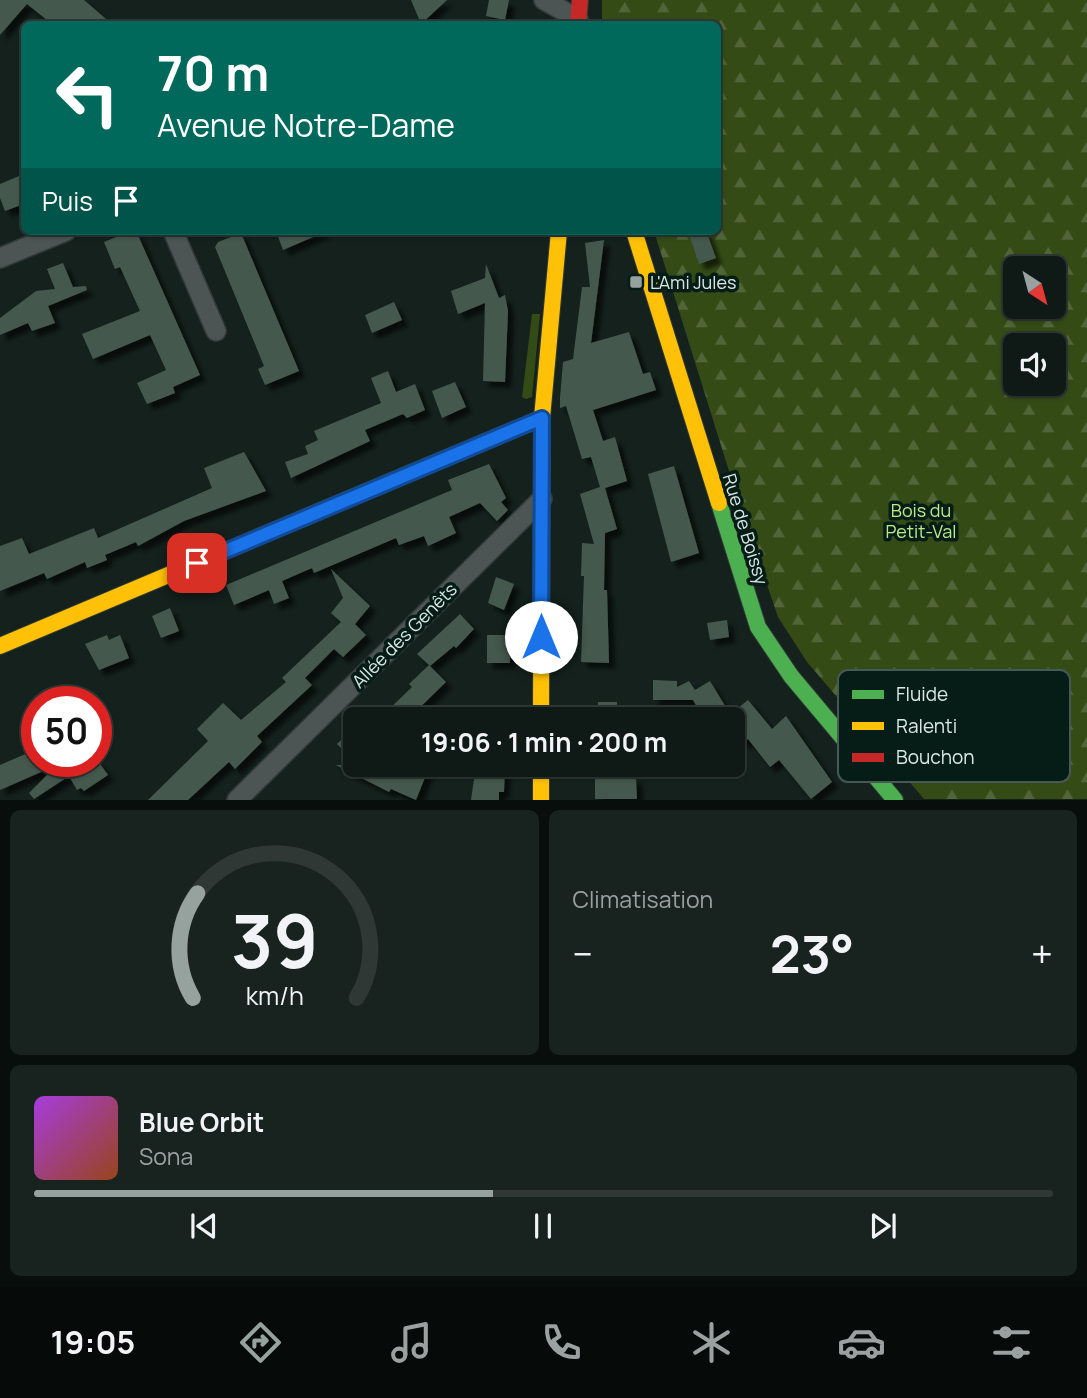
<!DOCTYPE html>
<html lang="fr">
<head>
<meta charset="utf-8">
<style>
	body { margin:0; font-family:Manrope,sans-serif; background:#18221f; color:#f1f3f6; height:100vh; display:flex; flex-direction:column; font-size:26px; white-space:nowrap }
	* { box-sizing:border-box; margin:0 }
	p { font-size:23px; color:#9ba0a1 }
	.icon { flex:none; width:38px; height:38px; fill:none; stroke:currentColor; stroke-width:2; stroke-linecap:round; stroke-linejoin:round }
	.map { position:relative; height:800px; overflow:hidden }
	.side { display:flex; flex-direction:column; gap:10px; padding:10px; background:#080e0c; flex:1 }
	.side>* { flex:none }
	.hud { position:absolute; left:21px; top:21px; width:700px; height:214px; border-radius:10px; box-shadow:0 2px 5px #0004,0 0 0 2px #2f3835; background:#00695c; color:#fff; overflow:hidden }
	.needle { width:46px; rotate:144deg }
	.buttons { position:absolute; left:1003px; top:256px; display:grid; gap:14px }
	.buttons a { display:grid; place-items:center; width:63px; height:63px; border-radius:10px; background:#0f1916; box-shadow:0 2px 5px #0004,0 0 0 2px #2f3835; font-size:35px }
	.speed { position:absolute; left:21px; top:686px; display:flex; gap:14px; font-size:35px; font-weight:700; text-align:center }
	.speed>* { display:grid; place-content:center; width:91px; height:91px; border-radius:50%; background:#0f1916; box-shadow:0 2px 5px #0004,0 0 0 2px #2f3835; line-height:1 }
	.speed .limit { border:10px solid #d22; background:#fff; color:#111 }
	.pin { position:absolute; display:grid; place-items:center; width:60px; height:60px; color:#fff; margin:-30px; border-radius:14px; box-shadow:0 4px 10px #0006 }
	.me { position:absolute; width:77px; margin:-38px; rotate:0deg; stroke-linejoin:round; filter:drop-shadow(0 0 5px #0008) }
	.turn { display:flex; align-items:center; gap:24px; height:147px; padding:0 21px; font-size:32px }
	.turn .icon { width:91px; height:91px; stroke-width:2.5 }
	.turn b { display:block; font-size:49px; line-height:60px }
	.then { display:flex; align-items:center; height:66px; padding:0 21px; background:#0003; gap:14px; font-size:26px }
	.big { font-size:52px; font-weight:700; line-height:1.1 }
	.side .widget { flex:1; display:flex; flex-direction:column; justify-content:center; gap:10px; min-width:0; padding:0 24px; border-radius:10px; background:#18221f }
	.side .dial { align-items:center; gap:0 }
	.dial svg { height:182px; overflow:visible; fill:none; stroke:#2f3835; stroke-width:7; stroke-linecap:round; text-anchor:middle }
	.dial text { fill:#f1f3f6; stroke:none }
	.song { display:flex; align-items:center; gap:21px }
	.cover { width:84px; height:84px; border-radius:10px; background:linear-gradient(135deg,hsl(280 70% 55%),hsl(20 70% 35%)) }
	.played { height:7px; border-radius:4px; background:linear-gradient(90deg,#95a29e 45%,#2f3835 45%) }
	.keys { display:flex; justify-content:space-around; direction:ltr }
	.heat { display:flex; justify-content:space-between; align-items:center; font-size:38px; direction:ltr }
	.side .tiles { flex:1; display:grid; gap:10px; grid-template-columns:1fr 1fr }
	.widget:last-child { grid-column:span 2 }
	.trip { position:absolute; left:343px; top:707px; width:402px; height:70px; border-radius:10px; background:#0f1916; box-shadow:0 2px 5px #0004,0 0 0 2px #2f3835; font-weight:700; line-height:70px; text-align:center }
	.tab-bar { display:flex; height:112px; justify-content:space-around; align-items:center; background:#060a09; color:#9ba0a1 }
	.tab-bar .icon { width:49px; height:49px }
	.tab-bar .selected { color:#95a29e }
	.tab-bar b { font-size:32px; color:#f1f3f6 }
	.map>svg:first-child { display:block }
	.green { fill:#344b16 }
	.forest { fill:url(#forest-firs); fill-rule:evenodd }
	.building { fill:#45594d; filter:url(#shadow) }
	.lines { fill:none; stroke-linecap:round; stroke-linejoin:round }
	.street-casing { stroke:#313a37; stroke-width:22 }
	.fast-casing { stroke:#313a37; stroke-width:18 }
	.slow-casing { stroke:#313a37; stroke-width:18 }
	.jam-casing { stroke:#313a37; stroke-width:18 }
	.street { stroke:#4c5553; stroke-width:19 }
	.fast { stroke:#4caf50; stroke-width:16 }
	.slow { stroke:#ffc107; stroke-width:16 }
	.jam { stroke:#c62828; stroke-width:16 }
	.route-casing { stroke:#114b97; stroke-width:18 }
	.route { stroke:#1a73e8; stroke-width:12 }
	.poi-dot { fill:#95a29e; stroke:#061c17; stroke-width:2.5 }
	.labels { text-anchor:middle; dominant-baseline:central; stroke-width:7; stroke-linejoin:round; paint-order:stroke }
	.poi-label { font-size:18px; fill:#dbe8e4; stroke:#061c17; text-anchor:start }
	.park-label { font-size:18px; fill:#bbea86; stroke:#061c17 }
	.street-label { font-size:18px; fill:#dbe8e4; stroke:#061c17 }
	.key { fill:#061c17; stroke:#465954; stroke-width:2 }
	.key-label { font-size:19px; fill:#dbe8e4 }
</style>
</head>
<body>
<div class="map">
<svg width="1087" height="800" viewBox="0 0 1087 800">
	<defs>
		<pattern id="forest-firs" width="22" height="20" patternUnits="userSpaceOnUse" patternTransform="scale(1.75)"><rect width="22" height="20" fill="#344b16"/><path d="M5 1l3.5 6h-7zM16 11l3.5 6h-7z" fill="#516538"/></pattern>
		<filter id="shadow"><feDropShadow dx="6" dy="6" stdDeviation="2" flood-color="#0009"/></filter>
	</defs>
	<rect width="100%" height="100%" fill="#14211d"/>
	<polygon class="green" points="532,314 540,314 532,397 526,399 522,397"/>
	<path class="forest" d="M602 0H1087V799H924L807 662 778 617 739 503 654 231H718V24H602ZM1015 268H1054V306H1015ZM1015 345H1054V383H1015Z"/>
	<g class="building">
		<polygon points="0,0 84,0 112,24 52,24 27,4 0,35"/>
		<polygon points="411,0 447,0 421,24"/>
		<polygon points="489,0 509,0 505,20 486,16"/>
		<polygon points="24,174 24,197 19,199 21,205 5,211 0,198 0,184"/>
		<polygon points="131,231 133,235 137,233 200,375 173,387 175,393 147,404 137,383 166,370 150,335 93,359 82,334 140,311 120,267 115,269 104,242"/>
		<polygon points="276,231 327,231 283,250"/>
		<polygon points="688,231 706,231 716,258 699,264"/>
		<polygon points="241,233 299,371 265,385 258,369 264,366 215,247 218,242"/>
		<polygon points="604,240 591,343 629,332 643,374 650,372 656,390 593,410 603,441 615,437 627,481 605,488 617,529 605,533 604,590 607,590 609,663 581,662 584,576 581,576 582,543 594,544 580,494 600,487 591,457 582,459 566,406 560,408 560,398 563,362 573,359 582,287 590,287 585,243"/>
		<polygon points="63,263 73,287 86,286 87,290 48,306 55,323 32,331 28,323 0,335 0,318 36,291 55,289 47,269"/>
		<polygon points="486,264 499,298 505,295 508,311 505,382 483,381 485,303 458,314 451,291 485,278"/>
		<polygon points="394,302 402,320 372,333 365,315"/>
		<polygon points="388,371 396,392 415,384 425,410 407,418 403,414 365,430 370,441 291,478 285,462 308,454 305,446 318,440 314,431 381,403 371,378"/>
		<polygon points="455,382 466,407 442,418 432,391"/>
		<polygon points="244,452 266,491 184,521 138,546 136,542 105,555 107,560 87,568 85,562 47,579 44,573 0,591 0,546 22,538 29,554 94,528 98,538 212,488 204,468"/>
		<polygon points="489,464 506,498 501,502 508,510 497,521 480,503 449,517 456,533 428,546 424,536 399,545 396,538 314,573 312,568 282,581 289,598 274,604 269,590 234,605 226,585 452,490 448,480"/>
		<polygon points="674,466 699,553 671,562 648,474"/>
		<polygon points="331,569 370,606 355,624 366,635 343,657 334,649 305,678 312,685 257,736 262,742 235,769 229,762 188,800 148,800 208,741 197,729 223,703 241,720 286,682 282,678 341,622 331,613 343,598"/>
		<polygon points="496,577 514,584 504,610 488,603"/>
		<polygon points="170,608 179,631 161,638 152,616"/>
		<polygon points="460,614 474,629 456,648 454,646 430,666 417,654"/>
		<polygon points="727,620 729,637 710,640 707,623"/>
		<polygon points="107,635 109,640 120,635 129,658 99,670 85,644"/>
		<rect x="487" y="635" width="23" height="28"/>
		<polygon points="429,665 446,682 408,719 379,719 412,687 409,684"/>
		<polygon points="653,680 677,681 677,687 689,681 695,690 710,681 733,719 733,712 748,700 772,729 786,716 832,782 811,799 779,760 770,767 748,739 744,743 733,731 733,719 704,719 693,700 653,700"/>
		<polygon points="598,702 617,702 617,719 597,719"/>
		<polygon points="355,726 355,762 337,744"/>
		<polygon points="37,749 37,761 98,761 108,775 84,791 81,788 77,790 69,776 34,799 29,793 57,765 0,790 0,765"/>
		<polygon points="336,765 430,765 416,800 391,789 389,792"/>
		<polygon points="476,765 505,765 504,792 499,792 499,800 471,800"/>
		<polygon points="636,778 637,799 595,799 595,779"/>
	</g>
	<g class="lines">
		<defs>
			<g id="street">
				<polyline points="544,0 578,19"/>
				<polyline points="173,231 216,331"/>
				<polyline points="0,258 66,231"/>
				<polyline points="237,800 542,499"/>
			</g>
			<g id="fast">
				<polyline points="403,476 542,418"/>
				<polyline points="719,503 758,627 791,676 895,800"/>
			</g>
			<g id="slow">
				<polyline points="634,231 719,503"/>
				<polyline points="0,646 403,476"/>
				<polyline points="541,719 542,418 559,231"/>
				<polyline points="541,765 541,800"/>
			</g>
			<polyline id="jam" points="578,24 580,0"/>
		</defs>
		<use href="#street" class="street-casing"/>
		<use href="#fast" class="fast-casing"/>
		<use href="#slow" class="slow-casing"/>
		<use href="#jam" class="jam-casing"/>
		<use href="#street" class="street"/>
		<use href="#fast" class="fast"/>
		<use href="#slow" class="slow"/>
		<use href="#jam" class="jam"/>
	</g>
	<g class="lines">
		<defs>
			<polyline id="route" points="197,563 542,418 541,637"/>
		</defs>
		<use href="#route" class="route-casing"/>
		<use href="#route" class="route"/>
	</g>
	<rect class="poi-dot" x="629" y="275" width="14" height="14" rx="3.5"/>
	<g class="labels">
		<g class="poi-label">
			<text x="650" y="282">L'Ami Jules</text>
		</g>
		<g class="park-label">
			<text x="921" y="510">Bois du<tspan x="921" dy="21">Petit-Val</tspan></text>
		</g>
		<g class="street-label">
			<text transform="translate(746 529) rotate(73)">Rue de Boissy</text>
			<text transform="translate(404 635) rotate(-45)">Allée des Genêts</text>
		</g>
	</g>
	<rect x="838" y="670" width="232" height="112" rx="10" class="key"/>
	<rect x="852" y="690" width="32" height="9" fill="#4caf50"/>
	<rect x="852" y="722" width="32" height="8" fill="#ffc107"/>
	<rect x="852" y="753" width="32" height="9" fill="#c62828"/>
	<g class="key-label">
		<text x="896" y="701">Fluide</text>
		<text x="896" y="733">Ralenti</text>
		<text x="896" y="764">Bouchon</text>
	</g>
</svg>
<div class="buttons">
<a><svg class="needle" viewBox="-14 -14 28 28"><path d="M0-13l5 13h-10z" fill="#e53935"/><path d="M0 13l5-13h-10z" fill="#9ba0a1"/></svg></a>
<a><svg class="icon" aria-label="sound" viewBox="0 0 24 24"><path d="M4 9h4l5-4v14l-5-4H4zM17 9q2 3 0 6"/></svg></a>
</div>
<div class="speed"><div class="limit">50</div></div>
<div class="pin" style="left:197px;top:563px;background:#d93025"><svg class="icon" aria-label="arrive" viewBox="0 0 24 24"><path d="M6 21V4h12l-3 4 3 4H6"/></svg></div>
<svg class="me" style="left:541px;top:637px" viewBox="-20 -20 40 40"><circle r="19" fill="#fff"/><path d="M0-13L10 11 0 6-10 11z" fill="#1a73e8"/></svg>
<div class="trip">19:06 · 1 min · 200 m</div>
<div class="hud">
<div class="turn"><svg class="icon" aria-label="left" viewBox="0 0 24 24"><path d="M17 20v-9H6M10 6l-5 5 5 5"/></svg><div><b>70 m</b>Avenue Notre-Dame</div></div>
<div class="then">Puis<svg class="icon" aria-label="arrive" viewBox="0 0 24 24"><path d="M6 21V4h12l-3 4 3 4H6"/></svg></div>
</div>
</div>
<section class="side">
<div class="tiles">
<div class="widget dial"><svg viewBox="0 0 100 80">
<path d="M14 69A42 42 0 1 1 86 69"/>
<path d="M14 69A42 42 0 0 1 16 23" stroke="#95a29e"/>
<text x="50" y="56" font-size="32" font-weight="700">39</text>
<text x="50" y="72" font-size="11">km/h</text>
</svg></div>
<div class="widget"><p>Climatisation</p>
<div class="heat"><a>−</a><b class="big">23°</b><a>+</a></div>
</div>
<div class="widget">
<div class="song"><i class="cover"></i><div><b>Blue Orbit</b><p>Sona</p></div></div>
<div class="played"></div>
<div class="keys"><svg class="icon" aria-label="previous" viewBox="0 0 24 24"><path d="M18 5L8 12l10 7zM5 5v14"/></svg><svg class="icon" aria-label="pause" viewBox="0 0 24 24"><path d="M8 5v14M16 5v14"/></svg><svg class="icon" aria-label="next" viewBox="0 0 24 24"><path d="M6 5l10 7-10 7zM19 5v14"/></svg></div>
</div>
</div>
</section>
<nav class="tab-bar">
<b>19:05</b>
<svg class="icon selected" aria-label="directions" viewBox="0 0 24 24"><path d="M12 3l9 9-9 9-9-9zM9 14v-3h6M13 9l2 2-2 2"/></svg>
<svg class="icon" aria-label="music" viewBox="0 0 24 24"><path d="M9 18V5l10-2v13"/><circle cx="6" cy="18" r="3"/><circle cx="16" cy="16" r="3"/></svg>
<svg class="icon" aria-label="phone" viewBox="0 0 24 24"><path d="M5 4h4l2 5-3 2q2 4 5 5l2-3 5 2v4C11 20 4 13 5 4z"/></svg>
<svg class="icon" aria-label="climate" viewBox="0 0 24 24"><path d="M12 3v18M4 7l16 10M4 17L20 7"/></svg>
<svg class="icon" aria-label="car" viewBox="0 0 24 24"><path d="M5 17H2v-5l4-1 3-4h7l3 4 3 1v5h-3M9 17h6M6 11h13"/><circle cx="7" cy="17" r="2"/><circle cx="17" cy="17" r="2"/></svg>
<svg class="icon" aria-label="filters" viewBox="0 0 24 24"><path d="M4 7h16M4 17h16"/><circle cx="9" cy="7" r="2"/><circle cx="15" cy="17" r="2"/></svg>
</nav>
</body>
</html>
